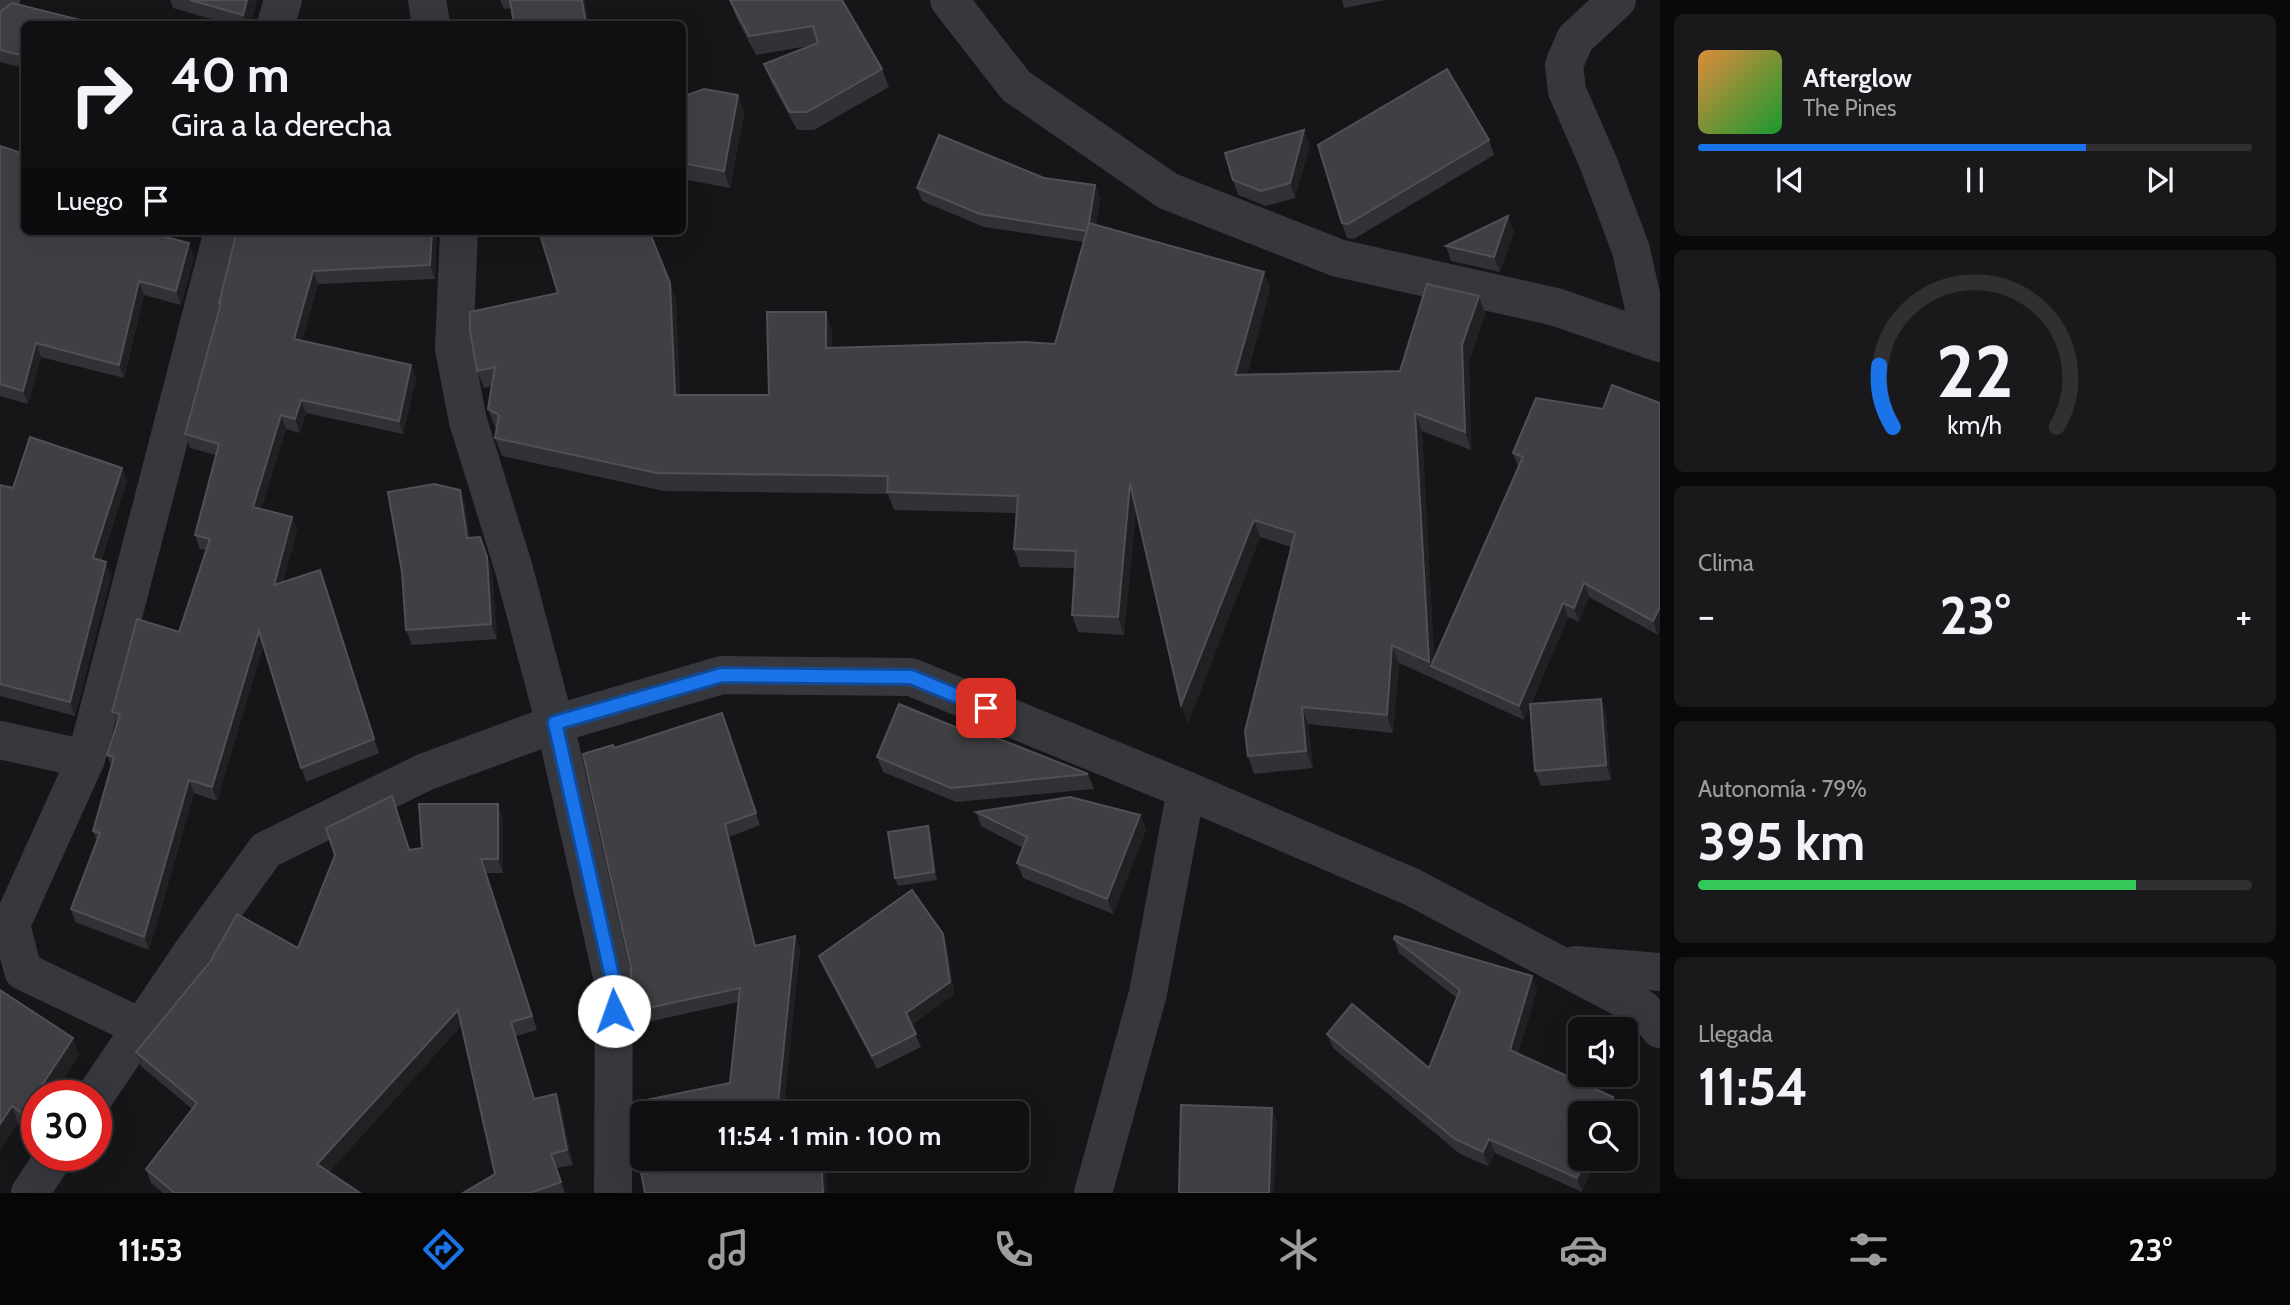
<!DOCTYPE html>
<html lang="es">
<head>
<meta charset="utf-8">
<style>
	body { margin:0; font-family:Cabin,sans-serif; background:#19191b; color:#f1f3f6; height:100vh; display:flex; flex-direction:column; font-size:26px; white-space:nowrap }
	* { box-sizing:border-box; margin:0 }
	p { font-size:23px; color:#9c9d9f }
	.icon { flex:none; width:38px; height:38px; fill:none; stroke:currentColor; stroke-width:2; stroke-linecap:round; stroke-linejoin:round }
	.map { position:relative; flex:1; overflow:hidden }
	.side { display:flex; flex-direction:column; gap:14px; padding:14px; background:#09090a; width:630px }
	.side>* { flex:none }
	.hud { position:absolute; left:21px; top:21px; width:665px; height:214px; border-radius:10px; box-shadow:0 7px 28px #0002,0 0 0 2px #303032; background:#101012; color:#f1f3f6; overflow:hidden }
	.tools { position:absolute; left:1568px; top:1017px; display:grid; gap:14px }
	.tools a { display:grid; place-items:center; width:70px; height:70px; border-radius:10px; background:#101012; box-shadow:0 7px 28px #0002,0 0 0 2px #303032; font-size:35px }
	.speed { position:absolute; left:21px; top:1080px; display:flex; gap:14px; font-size:35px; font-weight:700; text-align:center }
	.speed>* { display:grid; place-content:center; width:91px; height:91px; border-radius:50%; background:#101012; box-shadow:0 7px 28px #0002,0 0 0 2px #303032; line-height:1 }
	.speed .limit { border:10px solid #d22; background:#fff; color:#111 }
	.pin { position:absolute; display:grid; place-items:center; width:60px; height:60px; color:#fff; margin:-30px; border-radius:14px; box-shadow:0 4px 10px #0006 }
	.me { position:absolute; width:77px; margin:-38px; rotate:357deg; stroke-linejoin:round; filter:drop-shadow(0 0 5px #0008) }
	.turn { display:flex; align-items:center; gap:24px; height:147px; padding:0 35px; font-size:32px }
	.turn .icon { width:91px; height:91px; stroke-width:2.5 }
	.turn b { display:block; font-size:49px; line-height:60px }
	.then { display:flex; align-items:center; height:66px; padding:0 35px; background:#0003; gap:14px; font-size:26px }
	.big { font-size:52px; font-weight:700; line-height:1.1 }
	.side .tile { flex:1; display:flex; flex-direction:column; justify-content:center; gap:10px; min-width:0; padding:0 24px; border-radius:10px; background:#19191b }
	.side .dial { align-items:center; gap:0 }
	.dial svg { height:182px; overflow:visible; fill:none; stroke:#303032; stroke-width:7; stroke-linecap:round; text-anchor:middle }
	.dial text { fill:#f1f3f6; stroke:none }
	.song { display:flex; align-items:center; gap:21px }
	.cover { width:84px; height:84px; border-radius:10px; background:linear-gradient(135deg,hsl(30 70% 55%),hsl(130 70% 35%)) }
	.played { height:7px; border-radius:4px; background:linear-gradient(90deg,#1a73e8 70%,#303032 70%) }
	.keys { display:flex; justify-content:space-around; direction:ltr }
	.heat { display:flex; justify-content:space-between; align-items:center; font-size:38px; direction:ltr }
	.charge { height:10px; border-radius:5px; background:linear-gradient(90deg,#34c759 79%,#303032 0) }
	.trip { position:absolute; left:630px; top:1101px; width:399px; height:70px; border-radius:10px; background:#101012; box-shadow:0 7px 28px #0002,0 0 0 2px #303032; font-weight:700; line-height:70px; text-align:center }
	.menu { display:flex; height:112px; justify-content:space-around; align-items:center; background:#060607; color:#9c9d9f }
	.menu .icon { width:49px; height:49px }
	.menu .on { color:#1a73e8 }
	.menu b { font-size:32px; color:#f1f3f6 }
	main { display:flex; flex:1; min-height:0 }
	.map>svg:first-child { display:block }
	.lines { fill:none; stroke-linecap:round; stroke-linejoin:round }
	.minor { stroke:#37383d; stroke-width:38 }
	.wall { fill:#323236 }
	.shaded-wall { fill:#212124 }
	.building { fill:#3f3f44; stroke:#4f5156; stroke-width:2 }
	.route-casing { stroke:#114b97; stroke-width:18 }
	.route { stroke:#1a73e8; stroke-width:12 }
</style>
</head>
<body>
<main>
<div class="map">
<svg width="1660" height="1193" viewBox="0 0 1660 1193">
	<rect width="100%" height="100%" fill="#161618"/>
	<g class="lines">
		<g class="minor">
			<polyline points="427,0 431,24"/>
			<polyline points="949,0 1016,86 1168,191 1338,258 1556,307 1660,343"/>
			<polyline points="1617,0 1575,39 1564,65 1567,91 1598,162 1631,250 1651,340"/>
			<polyline points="0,4 1,0"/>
			<polyline points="276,24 283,0"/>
			<polyline points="459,231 454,349 468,421 513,566 555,724 614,985 613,1193"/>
			<polyline points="0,740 86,759"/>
			<polyline points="1575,965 1660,972"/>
			<polyline points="140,1027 23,971 11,925 86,759 223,231"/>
			<polyline points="95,1096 190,955 266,850 425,772 555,724 722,675 911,677 1186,790 1412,887 1643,1009 1660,1029"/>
			<polyline points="30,1193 55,1155"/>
			<polyline points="1093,1193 1148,993 1186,790"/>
		</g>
	</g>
	<g class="wall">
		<polygon points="170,0 257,0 250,24 229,24 173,8"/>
		<polygon points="500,0 585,0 504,9"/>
		<polygon points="730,0 842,0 882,69 889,87 814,130 797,130 771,82 764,64 808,46 756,55 737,19"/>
		<polygon points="1342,0 1385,0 1344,8"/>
		<polygon points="0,12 24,24 24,68 0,62"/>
		<polygon points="738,95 744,113 730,188 682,179 682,97"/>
		<polygon points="1304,130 1310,145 1295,198 1266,206 1238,195 1233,180"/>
		<polygon points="1489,140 1494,155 1354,239 1347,238 1342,223"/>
		<polygon points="0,146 24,231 158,231 157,235 194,257 181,305 144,295 124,378 41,357 28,404 0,396"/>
		<polygon points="1044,178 1095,185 1100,198 1096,225 1264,272 1270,289 1247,375 1400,371 1479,296 1485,314 1469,362 1471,450 1422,431 1434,658 1519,467 1518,467 1513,453 1603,409 1658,635 1589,597 1579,622 1568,617 1531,704 1601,699 1606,714 1611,780 1541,786 1535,771 1530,705 1524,720 1399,663 1393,733 1308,724 1313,768 1254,774 1248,756 1291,547 1260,537 1188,723 1181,705 1136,508 1124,635 1078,632 1072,615 1075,568 1020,567 1014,549 1016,513 894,510 888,494 664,491 502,456 495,438 497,428 495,427 488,409 492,386 484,388 477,371 558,293 676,300 680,395 769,395 832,330 832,348 1055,344 1084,242 984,227 922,201 917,188"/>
		<polygon points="237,231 437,231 435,279 318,284 302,341 411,365 416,379 403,434 306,413 300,433 286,429 261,509 292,517 297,530 283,582 320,570 379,753 306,782 263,646 217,801 194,793 149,950 75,922 71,909 97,841 93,831 111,765 107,755 117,724 112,712 179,632 206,550 200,549 195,535 216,455 190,448 185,434 220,307 219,303"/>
		<polygon points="1514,231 1500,272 1451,261 1446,246"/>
		<polygon points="122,468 127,481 101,561 111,576 75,716 0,696 0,485 13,488"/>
		<polygon points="460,490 465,505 470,537 480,537 492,572 497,639 412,645 406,630"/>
		<polygon points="722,713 760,825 729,837 756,946 795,936 800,949 783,1113 642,1113 642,1158 825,1158 827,1193 645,1193 631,1120 631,1103 730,1083 738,1002 639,1024 631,999 631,968 583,754 613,745 614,748"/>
		<polygon points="982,738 1088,774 1094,789 956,802 883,772 877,757"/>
		<polygon points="397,810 410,850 422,848 503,819 503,873 486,873 537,1030 516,1036 534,1099 556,1094 561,1108 573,1165 556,1168 565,1193 463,1193 495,1174 461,1026 329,1172 360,1193 163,1193 151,1183 146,1169 192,1109 141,1066 136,1052 298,948"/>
		<polygon points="976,812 1140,815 1146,830 1113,914 1023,878 1017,863 1023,848 981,826"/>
		<polygon points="928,826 931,834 937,880 898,886 895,878"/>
		<polygon points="1394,939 1537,990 1518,1053 1613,1097 1618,1111 1617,1113 1580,1113 1582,1192 1495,1153 1488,1166 1460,1154 1333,1048 1327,1034 1429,1068 1457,998 1399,953"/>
		<polygon points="947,946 954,994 911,1025 921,1047 877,1069 824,969 819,956"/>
		<polygon points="0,990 79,1055 29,1131 18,1123 0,1150"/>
	</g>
	<g class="shaded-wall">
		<polygon points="247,0 257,0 250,24 246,24 243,15"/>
		<polygon points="582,0 585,0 589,24 586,24"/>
		<polygon points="738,95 744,113 730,188 724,171"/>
		<polygon points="1304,130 1310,145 1295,198 1290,183"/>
		<polygon points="1095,185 1100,198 1093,244 1088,231"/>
		<polygon points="1508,216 1514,231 1500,272 1494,257"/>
		<polygon points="149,231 158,231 153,246 149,233"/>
		<polygon points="432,231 437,231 435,279 430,265"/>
		<polygon points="189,243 194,257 181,305 176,291"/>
		<polygon points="313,271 318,284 299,352 294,339"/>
		<polygon points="1264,272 1270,289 1242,393 1235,375"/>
		<polygon points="139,281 144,295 124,378 119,365"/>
		<polygon points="670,283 676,300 681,413 675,395"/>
		<polygon points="1479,296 1485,314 1469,362 1471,450 1465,432 1462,345"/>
		<polygon points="826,312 832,330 833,365 826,348"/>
		<polygon points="36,343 41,357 28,404 23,391"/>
		<polygon points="411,365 416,379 403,434 399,421"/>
		<polygon points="301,400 306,413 300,433 295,419"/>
		<polygon points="1415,413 1422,431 1435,668 1431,666 1436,680 1429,662"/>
		<polygon points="281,415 286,429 258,521 253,507"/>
		<polygon points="122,468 127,481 97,571 93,558"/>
		<polygon points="1130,483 1137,500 1124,635 1118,617"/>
		<polygon points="460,490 465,505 473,552 467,538"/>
		<polygon points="292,517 297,530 279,598 274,585"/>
		<polygon points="1254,520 1260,537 1188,723 1181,705"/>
		<polygon points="480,537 492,572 497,639 491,624"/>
		<polygon points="106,562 111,576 75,716 70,702"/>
		<polygon points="1584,583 1589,597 1579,622 1574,608"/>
		<polygon points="1563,603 1568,617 1524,720 1519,706"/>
		<polygon points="1660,607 1660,631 1658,635 1653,621"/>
		<polygon points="259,631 264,644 217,801 212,787"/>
		<polygon points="1392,645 1399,663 1393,733 1387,715"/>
		<polygon points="1601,699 1606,714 1611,780 1606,765"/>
		<polygon points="1302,707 1308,724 1313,768 1306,751"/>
		<polygon points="189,780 194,793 149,950 144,937"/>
		<polygon points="498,804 503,819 503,873 498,859"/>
		<polygon points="1140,815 1146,830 1113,914 1107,899"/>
		<polygon points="725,824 729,837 759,959 755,946"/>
		<polygon points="928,826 931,834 937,880 934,872"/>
		<polygon points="943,934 947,946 954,994 910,1025 906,1013"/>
		<polygon points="795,936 800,949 783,1113 777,1113"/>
		<polygon points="1532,976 1537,990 1515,1064 1510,1050"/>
		<polygon points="458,1010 463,1024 323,1179 317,1164"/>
		<polygon points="511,1022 516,1036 539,1113 534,1099"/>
		<polygon points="73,1038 79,1055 52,1096 37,1096 37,1119 29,1131 23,1114"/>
		<polygon points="556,1094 561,1108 573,1165 567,1150"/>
		<polygon points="1613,1097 1618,1111 1617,1113 1605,1113"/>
		<polygon points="12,1106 18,1123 0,1150 0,1124"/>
		<polygon points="1272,1108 1277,1122 1274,1193 1269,1193"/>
		<polygon points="1489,1139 1495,1153 1488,1166 1483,1152"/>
		<polygon points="821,1158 825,1159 827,1193 823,1193"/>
		<polygon points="1586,1158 1597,1158 1582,1192 1577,1178"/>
	</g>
	<g class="building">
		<polygon points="190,0 247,0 243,15"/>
		<polygon points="510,0 582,0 586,24 514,24"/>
		<polygon points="730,0 842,0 882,69 807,112 790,112 764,64 818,43 813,26 749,36"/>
		<polygon points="12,3 96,24 24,24 24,56 0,50 0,12"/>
		<polygon points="1447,69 1489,140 1348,224 1342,223 1318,145"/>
		<polygon points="704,89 738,95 724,171 682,163 682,97"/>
		<polygon points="1304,130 1290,183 1261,191 1233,180 1225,153"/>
		<polygon points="939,135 1044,178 1095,185 1089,223 1087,231 980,214 917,188"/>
		<polygon points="0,146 24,154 24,231 149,231 149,233 189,243 176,291 139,281 119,365 36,343 23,391 0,384"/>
		<polygon points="1508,216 1494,257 1446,246"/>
		<polygon points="1089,223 1264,272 1235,375 1400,371 1427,284 1479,296 1462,345 1465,432 1415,413 1429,662 1392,645 1387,715 1302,707 1306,751 1248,756 1245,731 1295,533 1254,520 1181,705 1130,483 1118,617 1072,615 1076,551 1014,549 1018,496 887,492 888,476 657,473 495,438 499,415 488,409 495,367 477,371 470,330 470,312 558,293 539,231 649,231 670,283 675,395 769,395 767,312 826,312 826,348 1025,342 1055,344"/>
		<polygon points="237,231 432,231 430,265 313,271 294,339 411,365 399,421 301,400 295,419 281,415 253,507 292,517 274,585 320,570 374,739 301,768 259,631 212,787 189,780 144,937 71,909 100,833 93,831 114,757 107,755 120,714 112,712 137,619 179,632 210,539 195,535 219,444 185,434 221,303 219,303"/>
		<polygon points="1612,385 1660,403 1660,607 1653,621 1584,583 1574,608 1563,603 1519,706 1431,666 1523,457 1513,453 1536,398 1603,409"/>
		<polygon points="30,437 122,468 93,558 106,562 70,702 0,684 0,485 13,488"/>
		<polygon points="434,484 460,490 467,538 480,537 487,557 491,624 406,630 402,572 388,492"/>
		<polygon points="1601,699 1606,765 1535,771 1530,704"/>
		<polygon points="899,704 982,738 984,733 1088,774 951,788 877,757"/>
		<polygon points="722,713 756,813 725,824 755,946 795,936 777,1113 642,1113 642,1158 821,1158 823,1193 645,1193 631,1120 631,1103 730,1083 740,988 634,1011 631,999 631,968 583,754 613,745 614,748"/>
		<polygon points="392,796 409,850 422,848 419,804 498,804 498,859 481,859 532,1016 511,1022 534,1099 556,1094 567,1150 551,1154 561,1182 530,1193 463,1193 495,1174 458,1010 317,1164 360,1193 175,1193 146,1169 197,1103 136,1052 210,962 237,914 298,948 335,855 326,828"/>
		<polygon points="1070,797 1140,815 1107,899 1017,863 1027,837 976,812"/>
		<polygon points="928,826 934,872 895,878 888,832"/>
		<polygon points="912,890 943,934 950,982 906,1013 916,1034 872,1056 819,956"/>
		<polygon points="1395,936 1532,976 1510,1050 1613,1097 1605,1113 1580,1113 1580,1158 1586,1158 1577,1178 1489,1139 1483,1152 1455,1139 1327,1034 1352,1004 1429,1068 1460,990 1394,939"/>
		<polygon points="0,990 73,1038 23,1114 12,1106 0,1124"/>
		<polygon points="1181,1105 1272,1108 1269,1193 1179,1193"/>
	</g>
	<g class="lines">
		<defs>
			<polyline id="route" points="614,1011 614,985 555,723 722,675 911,677 986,708"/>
		</defs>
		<use href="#route" class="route-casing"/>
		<use href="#route" class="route"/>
	</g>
</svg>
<div class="tools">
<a><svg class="icon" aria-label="sound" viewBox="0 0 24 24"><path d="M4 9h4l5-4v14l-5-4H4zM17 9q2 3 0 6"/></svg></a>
<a><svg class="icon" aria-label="search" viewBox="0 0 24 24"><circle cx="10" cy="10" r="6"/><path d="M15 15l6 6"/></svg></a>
</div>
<div class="speed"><div class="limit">30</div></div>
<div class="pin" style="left:986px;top:708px;background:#d93025"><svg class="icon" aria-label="arrive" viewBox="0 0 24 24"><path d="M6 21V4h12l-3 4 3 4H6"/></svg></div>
<svg class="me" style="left:614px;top:1011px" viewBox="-20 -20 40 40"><circle r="19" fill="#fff"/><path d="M0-13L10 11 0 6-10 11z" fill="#1a73e8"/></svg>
<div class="trip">11:54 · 1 min · 100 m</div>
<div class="hud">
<div class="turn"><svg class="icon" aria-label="right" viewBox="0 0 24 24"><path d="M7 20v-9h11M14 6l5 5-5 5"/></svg><div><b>40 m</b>Gira a la derecha</div></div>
<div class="then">Luego<svg class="icon" aria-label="arrive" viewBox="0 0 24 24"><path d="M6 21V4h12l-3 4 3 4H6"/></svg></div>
</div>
</div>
<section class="side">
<div class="tile">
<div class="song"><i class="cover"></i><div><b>Afterglow</b><p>The Pines</p></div></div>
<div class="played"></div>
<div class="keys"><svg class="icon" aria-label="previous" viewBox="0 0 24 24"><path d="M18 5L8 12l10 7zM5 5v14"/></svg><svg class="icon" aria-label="pause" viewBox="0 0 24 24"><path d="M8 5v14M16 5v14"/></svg><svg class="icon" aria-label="next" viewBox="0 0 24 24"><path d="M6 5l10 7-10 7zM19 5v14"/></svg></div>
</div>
<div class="tile dial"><svg viewBox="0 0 100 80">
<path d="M14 69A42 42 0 1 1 86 69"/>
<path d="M14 69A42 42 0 0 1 8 42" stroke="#1a73e8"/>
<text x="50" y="56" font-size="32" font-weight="700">22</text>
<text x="50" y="72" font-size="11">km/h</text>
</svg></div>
<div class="tile"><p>Clima</p>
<div class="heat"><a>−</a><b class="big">23°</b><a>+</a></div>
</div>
<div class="tile"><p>Autonomía · 79%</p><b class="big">395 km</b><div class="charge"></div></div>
<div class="tile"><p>Llegada</p><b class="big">11:54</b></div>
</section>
</main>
<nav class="menu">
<b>11:53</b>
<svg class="icon on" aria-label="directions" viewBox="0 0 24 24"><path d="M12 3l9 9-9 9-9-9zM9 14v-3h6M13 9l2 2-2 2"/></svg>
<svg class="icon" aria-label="music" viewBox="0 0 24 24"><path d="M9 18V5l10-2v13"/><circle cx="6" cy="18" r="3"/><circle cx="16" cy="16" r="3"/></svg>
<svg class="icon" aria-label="phone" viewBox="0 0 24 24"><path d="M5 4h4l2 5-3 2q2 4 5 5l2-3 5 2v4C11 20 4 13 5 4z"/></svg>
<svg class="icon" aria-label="climate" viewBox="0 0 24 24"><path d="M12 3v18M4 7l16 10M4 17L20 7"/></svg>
<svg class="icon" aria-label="car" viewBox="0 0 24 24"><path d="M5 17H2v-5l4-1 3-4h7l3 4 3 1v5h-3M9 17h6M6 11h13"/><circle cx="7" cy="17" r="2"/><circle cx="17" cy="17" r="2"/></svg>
<svg class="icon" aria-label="filters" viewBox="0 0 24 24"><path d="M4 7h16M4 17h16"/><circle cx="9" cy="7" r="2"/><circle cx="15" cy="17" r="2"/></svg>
<b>23°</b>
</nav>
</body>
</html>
